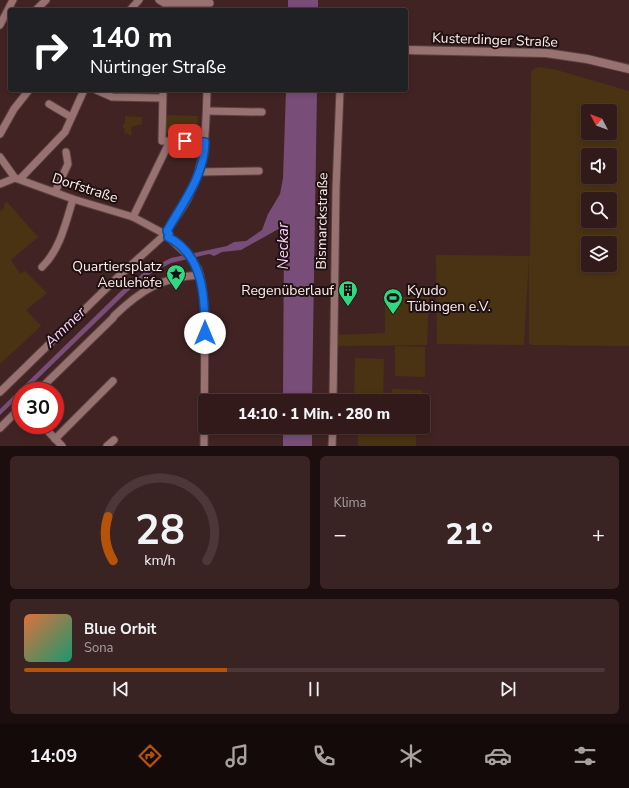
<!DOCTYPE html>
<html lang="de">
<head>
<meta charset="utf-8">
<style>
	body { margin:0; font-family:"Nunito Sans",sans-serif; background:#3a2323; color:#f1f3f6; height:100vh; display:flex; flex-direction:column; font-size:15px; white-space:nowrap }
	* { box-sizing:border-box; margin:0 }
	p { font-size:13px; color:#a8a1a2 }
	.icon { flex:none; width:22px; height:22px; fill:none; stroke:currentColor; stroke-width:2; stroke-linecap:round; stroke-linejoin:round }
	.map { position:relative; height:446px; overflow:hidden }
	.side { display:flex; flex-direction:column; gap:10px; padding:10px; background:#1c0e0e; flex:1 }
	.side>* { flex:none }
	.hud { position:absolute; left:8px; top:8px; width:400px; height:84px; border-radius:4px; box-shadow:0 2px 6px #0003,0 0 0 1px #4d3839; background:#202124; color:#fff; overflow:hidden }
	.needle { width:26px; rotate:311deg }
	.controls { position:absolute; left:581px; top:104px; display:grid; gap:8px }
	.controls a { display:grid; place-items:center; width:36px; height:36px; border-radius:4px; background:#321a1a; box-shadow:0 2px 6px #0003,0 0 0 1px #4d3839; font-size:20px }
	.speed { position:absolute; left:12px; top:382px; display:flex; gap:8px; font-size:20px; font-weight:700; text-align:center }
	.speed>* { display:grid; place-content:center; width:52px; height:52px; border-radius:50%; background:#321a1a; box-shadow:0 2px 6px #0003,0 0 0 1px #4d3839; line-height:1 }
	.speed .limit { border:6px solid #d22; background:#fff; color:#111 }
	.pin { position:absolute; display:grid; place-items:center; width:34px; height:34px; color:#fff; margin:-17px; border-radius:8px; box-shadow:0 2px 6px #0006 }
	.me { position:absolute; width:44px; margin:-22px; rotate:0deg; stroke-linejoin:round; filter:drop-shadow(0 0 3px #0008) }
	.turn { display:flex; align-items:center; gap:14px; height:84px; padding:0 16px; font-size:18px }
	.turn .icon { width:52px; height:52px; stroke-width:2.5 }
	.turn b { display:block; font-size:28px; line-height:34px }
	.big { font-size:30px; font-weight:800; line-height:1.1 }
	.side .card { flex:1; display:flex; flex-direction:column; justify-content:center; gap:6px; min-width:0; padding:0 14px; border-radius:6px; background:#3a2323 }
	.side .dial { align-items:center; gap:0 }
	.dial svg { height:104px; overflow:visible; fill:none; stroke:#4d3839; stroke-width:7; stroke-linecap:round; text-anchor:middle }
	.dial text { fill:#f1f3f6; stroke:none }
	.song { display:flex; align-items:center; gap:12px }
	.cover { width:48px; height:48px; border-radius:6px; background:linear-gradient(135deg,hsl(20 70% 55%),hsl(160 70% 35%)) }
	.played { height:4px; border-radius:2px; background:linear-gradient(90deg,#b45309 35%,#4d3839 35%) }
	.keys { display:flex; justify-content:space-around; direction:ltr }
	.heat { display:flex; justify-content:space-between; align-items:center; font-size:22px; direction:ltr }
	.side .tiles { flex:1; display:grid; gap:10px; grid-template-columns:1fr 1fr }
	.card:last-child { grid-column:span 2 }
	.trip { position:absolute; left:198px; top:394px; width:232px; height:40px; border-radius:4px; background:#321a1a; box-shadow:0 2px 6px #0003,0 0 0 1px #4d3839; font-weight:800; line-height:40px; text-align:center }
	.tabs { display:flex; height:64px; justify-content:space-around; align-items:center; background:#140a0a; color:#a8a1a2 }
	.tabs .icon { width:28px; height:28px }
	.tabs .selected { color:#b45309 }
	.tabs b { font-size:18px; color:#f1f3f6 }
	.map>svg:first-child { display:block }
	.green { fill:#4a3312; fill-rule:evenodd }
	.water { fill:#784d78 }
	.lines { fill:none; stroke-linecap:round; stroke-linejoin:round }
	.stream { stroke:#784d78; stroke-width:1.5 }
	.minor-casing { stroke:#5b4142; stroke-width:9 }
	.tertiary-casing { stroke:#5b4142; stroke-width:10 }
	.minor { stroke:#987271; stroke-width:7 }
	.tertiary { stroke:#987271; stroke-width:8 }
	.route-casing { stroke:#114b97; stroke-width:10 }
	.route { stroke:#1a73e8; stroke-width:7 }
	.labels { text-anchor:middle; dominant-baseline:central; stroke-width:4; stroke-linejoin:round; paint-order:stroke }
	.street-label { font-size:14px; fill:#ffedec; stroke:#1f1111 }
	.poi-label { font-size:14px; fill:#ffedec; stroke:#1f1111; text-anchor:end }
	.water-label { font-size:15px; font-style:italic; fill:#fad1f9; stroke:#1f1111 }
</style>
</head>
<body>
<div class="map">
<svg width="629" height="446" viewBox="0 0 629 446">
	<rect width="100%" height="100%" fill="#422323"/>
	<g class="green">
		<path d="M538 67 557 70 629 91V346L532 345 529 343V256L524 345 437 344 436 255 530 256 531 73 532 70ZM588 111H610V133H588ZM588 155H610V177H588ZM588 199H610V221H588ZM588 243H610V265H588Z"/>
		<polygon points="166,115 198,116 197,134 166,134"/>
		<polygon points="125,116 142,117 142,124 131,127 132,136 124,132 125,128 122,127 125,122"/>
		<polygon points="7,202 38,237 11,260 20,274 25,271 47,293 26,310 41,326 0,364 0,211 4,209 4,204"/>
		<polygon points="385,297 429,297 427,345 337,346 336,335 385,333"/>
		<polygon points="395,346 425,347 425,377 395,376"/>
		<polygon points="355,358 384,359 383,401 354,401"/>
		<polygon points="392,389 422,390 422,401 392,401"/>
		<rect x="358" y="427" width="58" height="19"/>
	</g>
	<g class="water">
		<rect x="288" y="0" width="30" height="10"/>
		<polygon points="286,90 317,90 312,401 283,401 284,228 282,227 241,250 222,252 214,256 209,254 171,263 150,274 127,292 25,391 21,391 21,395 0,415 0,409 121,291 147,270 171,258 227,246 234,242 246,241 262,230 268,214 280,194 283,178"/>
		<rect x="283" y="427" width="29" height="19"/>
	</g>
	<g class="lines">
		<polyline class="stream" points="312,288 323,294"/>
		<defs>
			<g id="minor">
				<polyline points="159,0 164,3 210,3"/>
				<polyline points="36,10 46,0"/>
				<polyline points="130,10 139,0"/>
				<polyline points="0,25 13,0"/>
				<polyline points="96,90 112,97 162,98"/>
				<polyline points="163,90 162,141 170,141"/>
				<polyline points="49,104 71,117"/>
				<polyline points="207,111 262,112"/>
				<polyline points="0,134 14,109 29,90"/>
				<polyline points="0,157 15,178"/>
				<polyline points="199,172 259,171"/>
				<polyline points="20,179 65,132 84,90"/>
				<polyline points="0,184 15,178 73,199 133,217 161,232"/>
				<polyline points="55,192 68,164 66,152"/>
				<polyline points="133,217 170,141 205,142"/>
				<path d="M167 231C174 219 183 209 189 196 206 162 206 127 207 90"/>
				<polyline points="168,237 190,257 198,269 202,284 205,311 204,446"/>
				<path d="M42 267C60 250 66 222 73 199"/>
				<path d="M114 316C141 290 162 277 200 275"/>
				<polyline points="38,391 113,318"/>
				<polyline points="0,392 120,275 161,238"/>
				<polyline points="333,401 336,188 340,90"/>
				<polyline points="42,425 62,446"/>
				<polyline points="0,428 21,407"/>
				<polyline points="55,439 113,381"/>
				<polyline points="107,446 114,440"/>
				<polyline points="332,446 333,427"/>
			</g>
			<polyline id="tertiary" points="406,50 546,53 587,59 629,69"/>
		</defs>
		<use href="#minor" class="minor-casing"/>
		<use href="#tertiary" class="tertiary-casing"/>
		<use href="#minor" class="minor"/>
		<use href="#tertiary" class="tertiary"/>
	</g>
	<g class="lines">
		<defs>
			<path id="route" d="M185 141 205 142C204 177 183 202 167 231L169 234 168 237C204 255 205 299 205 333"/>
		</defs>
		<use href="#route" class="route-casing"/>
		<use href="#route" class="route"/>
	</g>
	<defs>
		<symbol id="sight-pin" viewBox="-11 -11 22 30"><path d="M0 17L-7.5 6A9.5 9.5 0 1 1 7.5 6Z" fill="#31d882" stroke="#1f1111"/><path d="M0-6L1.8-2.2L6-1.7L2.9 1.2L3.7 5.4L0 3.3L-3.7 5.4L-2.9 1.2L-6-1.7L-1.8-2.2Z" fill="#111"/></symbol>
		<symbol id="building-pin" viewBox="-11 -11 22 30"><path d="M0 17L-7.5 6A9.5 9.5 0 1 1 7.5 6Z" fill="#31d882" stroke="#1f1111"/><path d="M-4-6H4V6H1V3H-1V6H-4ZM-2.5-4.3h1.7v1.8h-1.7ZM.8-4.3h1.7v1.8H.8ZM-2.5-1h1.7V.8h-1.7ZM.8-1h1.7V.8H.8Z" fill="#111"/></symbol>
		<symbol id="stadium-pin" viewBox="-11 -11 22 30"><path d="M0 17L-7.5 6A9.5 9.5 0 1 1 7.5 6Z" fill="#31d882" stroke="#1f1111"/><path d="M0-5a6.5 5 0 1 0 0 10a6.5 5 0 1 0 0-10ZM-3.5-1.8h7v3.6h-7Z" fill="#111"/></symbol>
	</defs>
	<g fill-rule="evenodd">
		<use href="#sight-pin" x="165" y="263" width="22" height="30"/>
		<use href="#building-pin" x="337" y="279" width="22" height="30"/>
		<use href="#stadium-pin" x="382" y="287" width="22" height="30"/>
	</g>
	<g class="labels">
		<g class="street-label">
			<text transform="translate(495 40) rotate(2)">Kusterdinger Straße</text>
			<text transform="translate(85 188) rotate(18)">Dorfstraße</text>
			<text transform="translate(322 221) rotate(-89)">Bismarckstraße</text>
		</g>
		<g class="poi-label">
			<text x="162" y="266">Quartiersplatz<tspan x="162" dy="16">Aeulehöfe</tspan></text>
			<text x="334" y="290">Regenüberlauf</text>
			<text x="407" y="290" text-anchor="start">Kyudo<tspan x="407" dy="16">Tübingen e.V.</tspan></text>
		</g>
		<g class="water-label">
			<text transform="translate(283 246) rotate(-90)">Neckar</text>
			<text transform="translate(65 327) rotate(-44)">Ammer</text>
		</g>
	</g>
</svg>
<div class="controls">
<a><svg class="needle" viewBox="-14 -14 28 28"><path d="M0-13l5 13h-10z" fill="#e53935"/><path d="M0 13l5-13h-10z" fill="#a8a1a2"/></svg></a>
<a><svg class="icon" aria-label="sound" viewBox="0 0 24 24"><path d="M4 9h4l5-4v14l-5-4H4zM17 9q2 3 0 6"/></svg></a>
<a><svg class="icon" aria-label="search" viewBox="0 0 24 24"><circle cx="10" cy="10" r="6"/><path d="M15 15l6 6"/></svg></a>
<a><svg class="icon" aria-label="layers" viewBox="0 0 24 24"><path d="M12 4l9 5-9 5-9-5zM3 14l9 5 9-5"/></svg></a>
</div>
<div class="speed"><div class="limit">30</div></div>
<div class="pin" style="left:185px;top:141px;background:#d93025"><svg class="icon" aria-label="arrive" viewBox="0 0 24 24"><path d="M6 21V4h12l-3 4 3 4H6"/></svg></div>
<svg class="me" style="left:205px;top:333px" viewBox="-20 -20 40 40"><circle r="19" fill="#fff"/><path d="M0-13L10 11 0 6-10 11z" fill="#1a73e8"/></svg>
<div class="trip">14:10 · 1 Min. · 280 m</div>
<div class="hud">
<div class="turn"><svg class="icon" aria-label="right" viewBox="0 0 24 24"><path d="M7 20v-9h11M14 6l5 5-5 5"/></svg><div><b>140 m</b>Nürtinger Straße</div></div>
</div>
</div>
<section class="side">
<div class="tiles">
<div class="card dial"><svg viewBox="0 0 100 80">
<path d="M14 69A42 42 0 1 1 86 69"/>
<path d="M14 69A42 42 0 0 1 10 35" stroke="#b45309"/>
<text x="50" y="56" font-size="32" font-weight="700">28</text>
<text x="50" y="72" font-size="11">km/h</text>
</svg></div>
<div class="card"><p>Klima</p>
<div class="heat"><a>−</a><b class="big">21°</b><a>+</a></div>
</div>
<div class="card">
<div class="song"><i class="cover"></i><div><b>Blue Orbit</b><p>Sona</p></div></div>
<div class="played"></div>
<div class="keys"><svg class="icon" aria-label="previous" viewBox="0 0 24 24"><path d="M18 5L8 12l10 7zM5 5v14"/></svg><svg class="icon" aria-label="pause" viewBox="0 0 24 24"><path d="M8 5v14M16 5v14"/></svg><svg class="icon" aria-label="next" viewBox="0 0 24 24"><path d="M6 5l10 7-10 7zM19 5v14"/></svg></div>
</div>
</div>
</section>
<nav class="tabs">
<b>14:09</b>
<svg class="icon selected" aria-label="directions" viewBox="0 0 24 24"><path d="M12 3l9 9-9 9-9-9zM9 14v-3h6M13 9l2 2-2 2"/></svg>
<svg class="icon" aria-label="music" viewBox="0 0 24 24"><path d="M9 18V5l10-2v13"/><circle cx="6" cy="18" r="3"/><circle cx="16" cy="16" r="3"/></svg>
<svg class="icon" aria-label="phone" viewBox="0 0 24 24"><path d="M5 4h4l2 5-3 2q2 4 5 5l2-3 5 2v4C11 20 4 13 5 4z"/></svg>
<svg class="icon" aria-label="climate" viewBox="0 0 24 24"><path d="M12 3v18M4 7l16 10M4 17L20 7"/></svg>
<svg class="icon" aria-label="car" viewBox="0 0 24 24"><path d="M5 17H2v-5l4-1 3-4h7l3 4 3 1v5h-3M9 17h6M6 11h13"/><circle cx="7" cy="17" r="2"/><circle cx="17" cy="17" r="2"/></svg>
<svg class="icon" aria-label="filters" viewBox="0 0 24 24"><path d="M4 7h16M4 17h16"/><circle cx="9" cy="7" r="2"/><circle cx="15" cy="17" r="2"/></svg>
</nav>
</body>
</html>
